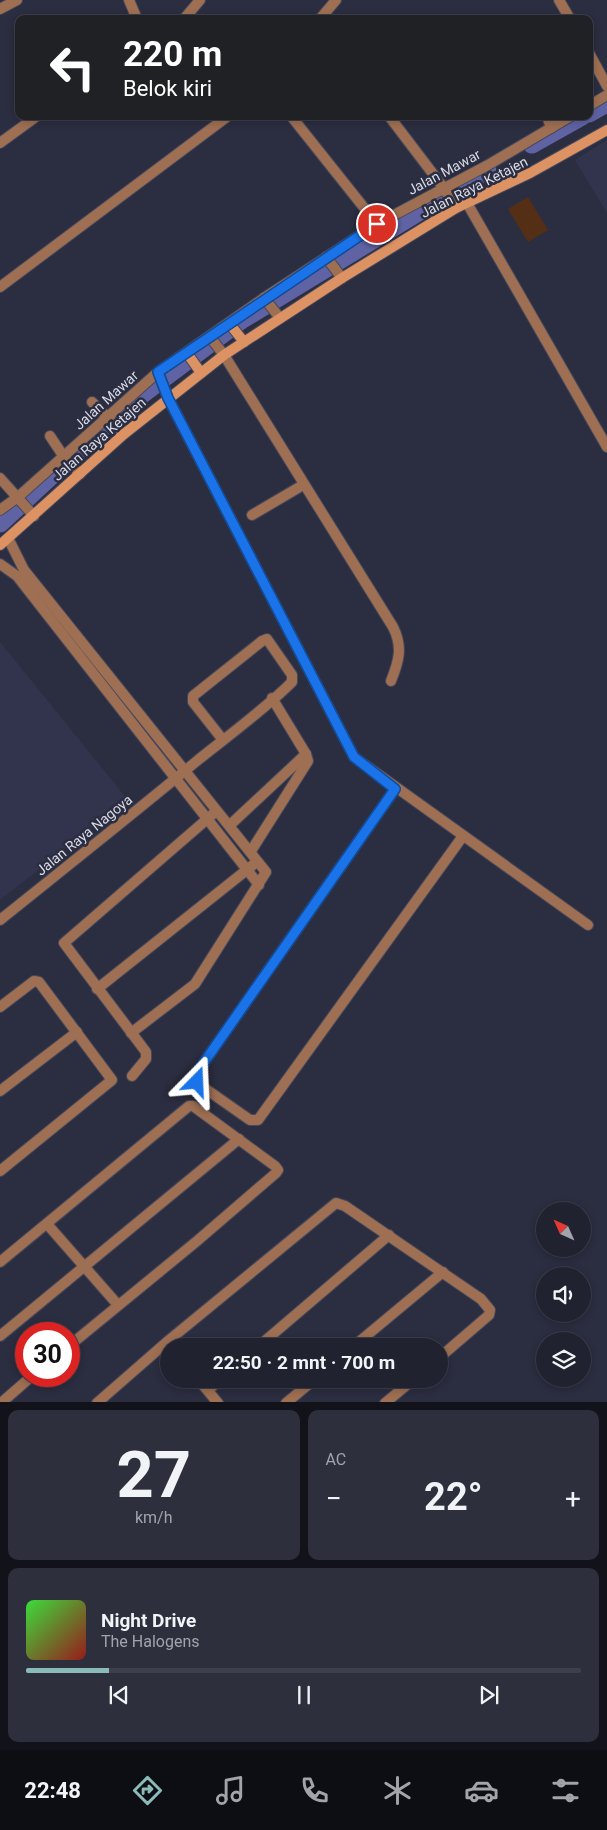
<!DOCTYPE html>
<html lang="id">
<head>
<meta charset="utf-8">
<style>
	body { margin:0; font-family:Roboto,sans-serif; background:#2d2f3c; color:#f1f3f6; height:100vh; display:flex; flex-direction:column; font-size:19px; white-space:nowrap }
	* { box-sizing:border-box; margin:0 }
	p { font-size:16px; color:#a2a4ab }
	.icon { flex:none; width:28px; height:28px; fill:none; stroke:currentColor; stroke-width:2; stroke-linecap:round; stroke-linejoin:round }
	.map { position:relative; height:1402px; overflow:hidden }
	.panel { display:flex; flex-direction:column; gap:8px; padding:8px; background:#12131a; flex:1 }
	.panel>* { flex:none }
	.guide { position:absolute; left:15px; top:15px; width:578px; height:105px; border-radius:10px; box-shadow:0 2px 8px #0003,0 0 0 1px #3d3f4c; background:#202124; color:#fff; overflow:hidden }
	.needle { width:32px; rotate:315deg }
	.tools { position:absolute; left:536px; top:1202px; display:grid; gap:10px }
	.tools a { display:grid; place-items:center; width:55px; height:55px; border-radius:50%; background:#202230; box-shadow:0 2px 8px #0003,0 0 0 1px #3d3f4c; font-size:25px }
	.speed { position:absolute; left:15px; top:1322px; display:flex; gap:10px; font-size:25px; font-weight:700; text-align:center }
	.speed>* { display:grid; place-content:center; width:65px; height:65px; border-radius:50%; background:#202230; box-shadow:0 2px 8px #0003,0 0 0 1px #3d3f4c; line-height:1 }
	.speed .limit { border:8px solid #d22; background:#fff; color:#111 }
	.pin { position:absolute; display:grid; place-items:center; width:42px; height:42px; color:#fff; margin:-21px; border:2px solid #fff; border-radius:50%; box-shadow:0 1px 5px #0007 }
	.me { position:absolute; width:55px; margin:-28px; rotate:21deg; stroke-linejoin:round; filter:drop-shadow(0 0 4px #0008) }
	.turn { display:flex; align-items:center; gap:18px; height:105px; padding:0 25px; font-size:22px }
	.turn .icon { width:65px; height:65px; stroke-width:2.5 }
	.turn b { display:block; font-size:35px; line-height:42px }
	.big { font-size:38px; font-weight:700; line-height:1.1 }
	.panel .widget { flex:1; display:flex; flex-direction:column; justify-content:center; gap:8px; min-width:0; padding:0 18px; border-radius:10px; background:#2d2f3c }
	.panel .dial { align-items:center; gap:0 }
	.dial b { font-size:65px; line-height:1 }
	.song { display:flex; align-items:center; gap:15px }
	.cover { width:60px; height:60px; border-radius:8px; background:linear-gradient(135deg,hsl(120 70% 55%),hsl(0 70% 35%)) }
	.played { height:5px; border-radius:2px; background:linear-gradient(90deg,#8bbbb9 15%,#3d3f4c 15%) }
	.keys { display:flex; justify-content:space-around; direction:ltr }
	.heat { display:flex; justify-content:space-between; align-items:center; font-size:28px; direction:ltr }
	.panel .tiles { flex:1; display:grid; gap:8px; grid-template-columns:1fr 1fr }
	.widget:last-child { grid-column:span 2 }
	.trip { position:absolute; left:160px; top:1338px; width:288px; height:50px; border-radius:25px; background:#202230; box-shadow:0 2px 8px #0003,0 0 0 1px #3d3f4c; font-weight:700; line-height:50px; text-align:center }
	.tab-bar { display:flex; height:80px; justify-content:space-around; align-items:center; background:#0d0e13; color:#a2a4ab }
	.tab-bar .icon { width:35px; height:35px }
	.tab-bar .current { color:#8bbbb9 }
	.tab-bar b { font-size:22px; color:#f1f3f6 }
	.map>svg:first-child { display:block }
	.built { fill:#32344e }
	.green { fill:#552f15 }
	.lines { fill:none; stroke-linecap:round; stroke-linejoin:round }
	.river { stroke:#5f62a3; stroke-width:19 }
	.street-casing { stroke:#47495b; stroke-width:12 }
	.secondary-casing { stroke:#47495b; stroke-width:12 }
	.street { stroke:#9e6f52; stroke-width:10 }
	.secondary { stroke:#dd9263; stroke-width:10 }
	.route-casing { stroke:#114b97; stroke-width:12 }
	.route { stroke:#1a73e8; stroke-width:9 }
	.labels { text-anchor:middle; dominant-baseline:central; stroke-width:5; stroke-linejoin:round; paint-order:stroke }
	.street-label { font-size:14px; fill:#d9dbe7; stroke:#2b2d40 }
</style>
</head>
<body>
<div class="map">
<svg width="607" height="1403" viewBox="0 0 607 1403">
	<rect width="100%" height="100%" fill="#2b2d40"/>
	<g class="built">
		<polygon points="607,140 607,213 575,160"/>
		<polygon points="0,642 128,800 0,900"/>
	</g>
	<polygon class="green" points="528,197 548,230 528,242 508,209"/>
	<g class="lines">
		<g class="river">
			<polyline points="589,113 607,103"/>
			<polyline points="532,144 582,116"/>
			<polyline points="0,523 125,407 241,320 487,170"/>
		</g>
		<defs>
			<g id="street">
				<polyline points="129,0 137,19"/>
				<polyline points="559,0 570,19"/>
				<polyline points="0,9 17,0"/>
				<polyline points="184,19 200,0"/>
				<polyline points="320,19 336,0"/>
				<polyline points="589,53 607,86"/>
				<polyline points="589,106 607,95"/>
				<polyline points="291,116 377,224"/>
				<polyline points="389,116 443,187 456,208"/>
				<polyline points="547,116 551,128"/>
				<polyline points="0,143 37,116"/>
				<polyline points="467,203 607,447"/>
				<polyline points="326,257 342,278"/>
				<polyline points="0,287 228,116"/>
				<polyline points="264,298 280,318"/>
				<path d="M210 337 224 355 393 627C403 647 399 661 391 681"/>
				<polyline points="158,372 168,398 354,757 588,925"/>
				<polyline points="92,402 124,434"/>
				<polyline points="50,436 66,460 80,474"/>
				<polyline points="0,478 34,516"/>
				<polyline points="0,510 18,497 158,372 264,298 377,224 488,165 571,116"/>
				<polyline points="252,515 303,485"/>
				<polyline points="8,538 24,570 266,872 195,984 131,1033"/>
				<polyline points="0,564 17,576 259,885"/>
				<polyline points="395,789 198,1071 196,1078 200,1085 250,1120 258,1120 463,836"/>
				<polyline points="230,825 306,754"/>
				<polyline points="251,851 308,761 306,754 272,698"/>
				<path d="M0 920C66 867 133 814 198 760 228 736 265 709 292 682V675L267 639 262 641 193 696V702L223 740"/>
				<polyline points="97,989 253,865"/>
				<polyline points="0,1007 34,981 39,982 112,1080 0,1171"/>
				<polyline points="132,1076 146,1059 146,1052 64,943 213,814"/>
				<polyline points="0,1091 77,1032"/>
				<polyline points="47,1224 118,1305"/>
				<polyline points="0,1262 189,1106 193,1106 275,1166 278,1170 276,1173 197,1241 69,1346"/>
				<polyline points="0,1336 239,1139"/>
				<polyline points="259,1346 389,1235"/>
				<polyline points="354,1346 443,1272"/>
				<polyline points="198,1379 218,1403"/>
				<polyline points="208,1390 221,1379"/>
				<polyline points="1,1403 32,1376"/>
				<polyline points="97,1403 168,1341 336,1203 345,1206 481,1299 490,1310 489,1315 439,1358"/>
				<polyline points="286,1403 315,1379"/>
				<polyline points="385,1403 414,1379"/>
			</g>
			<g id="secondary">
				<polyline points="229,323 244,342"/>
				<polyline points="187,353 201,373"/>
				<polyline points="0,545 124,434 224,355 342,278 456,208 530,173 607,130"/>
			</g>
		</defs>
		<use href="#street" class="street-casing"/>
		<use href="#secondary" class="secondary-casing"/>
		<use href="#street" class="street"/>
		<use href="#secondary" class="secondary"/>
	</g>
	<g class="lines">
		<defs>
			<polyline id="route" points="197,1082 198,1071 395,789 354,757 168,398 158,372 377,224"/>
		</defs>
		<use href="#route" class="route-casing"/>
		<use href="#route" class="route"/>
	</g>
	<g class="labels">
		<g class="street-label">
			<text transform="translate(444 172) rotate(-28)">Jalan Mawar</text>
			<text transform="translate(474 187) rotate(-27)">Jalan Raya Ketajen</text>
			<text transform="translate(106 400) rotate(-42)">Jalan Mawar</text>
			<text transform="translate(99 439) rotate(-41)">Jalan Raya Ketajen</text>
			<text transform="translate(84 835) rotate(-39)">Jalan Raya Nagoya</text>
		</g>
	</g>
</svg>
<div class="tools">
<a><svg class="needle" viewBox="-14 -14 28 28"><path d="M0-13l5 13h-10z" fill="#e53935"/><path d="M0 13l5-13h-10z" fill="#a2a4ab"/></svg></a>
<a><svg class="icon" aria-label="sound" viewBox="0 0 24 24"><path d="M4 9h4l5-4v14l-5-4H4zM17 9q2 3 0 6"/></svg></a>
<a><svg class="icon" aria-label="layers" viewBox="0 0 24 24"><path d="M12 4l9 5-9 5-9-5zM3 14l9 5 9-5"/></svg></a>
</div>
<div class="speed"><div class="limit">30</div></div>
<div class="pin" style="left:377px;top:224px;background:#d93025"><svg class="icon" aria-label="arrive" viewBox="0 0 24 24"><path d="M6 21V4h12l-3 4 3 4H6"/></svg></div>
<svg class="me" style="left:197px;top:1082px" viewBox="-20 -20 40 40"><path d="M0-17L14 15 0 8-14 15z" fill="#1a73e8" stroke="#fff" stroke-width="4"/></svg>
<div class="trip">22:50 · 2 mnt · 700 m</div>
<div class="guide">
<div class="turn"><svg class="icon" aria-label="left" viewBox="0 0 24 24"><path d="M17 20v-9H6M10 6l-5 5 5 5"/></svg><div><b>220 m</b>Belok kiri</div></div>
</div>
</div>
<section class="panel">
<div class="tiles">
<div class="widget dial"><b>27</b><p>km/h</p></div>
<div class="widget"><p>AC</p>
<div class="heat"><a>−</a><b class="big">22°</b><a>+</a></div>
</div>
<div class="widget">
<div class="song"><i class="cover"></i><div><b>Night Drive</b><p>The Halogens</p></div></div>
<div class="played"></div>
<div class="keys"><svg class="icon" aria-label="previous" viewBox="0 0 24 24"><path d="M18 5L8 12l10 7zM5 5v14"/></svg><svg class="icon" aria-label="pause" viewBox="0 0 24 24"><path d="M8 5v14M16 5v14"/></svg><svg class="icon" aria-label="next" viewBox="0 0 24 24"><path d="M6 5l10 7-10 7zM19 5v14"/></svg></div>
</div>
</div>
</section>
<nav class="tab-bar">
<b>22:48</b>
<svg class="icon current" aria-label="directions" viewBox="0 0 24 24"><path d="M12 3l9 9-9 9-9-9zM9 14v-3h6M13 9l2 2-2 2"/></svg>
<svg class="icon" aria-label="music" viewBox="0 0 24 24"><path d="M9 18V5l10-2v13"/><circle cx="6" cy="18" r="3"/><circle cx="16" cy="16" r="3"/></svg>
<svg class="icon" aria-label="phone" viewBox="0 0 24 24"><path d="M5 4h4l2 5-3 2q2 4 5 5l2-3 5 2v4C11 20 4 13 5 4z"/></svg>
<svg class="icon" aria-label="climate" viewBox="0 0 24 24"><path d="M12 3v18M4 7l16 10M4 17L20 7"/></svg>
<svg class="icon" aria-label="car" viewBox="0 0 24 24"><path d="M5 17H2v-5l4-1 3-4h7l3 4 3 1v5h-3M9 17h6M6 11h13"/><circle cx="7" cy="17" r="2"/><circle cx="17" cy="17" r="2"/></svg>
<svg class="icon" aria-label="filters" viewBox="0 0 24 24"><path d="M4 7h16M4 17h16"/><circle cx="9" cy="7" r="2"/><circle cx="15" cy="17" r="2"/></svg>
</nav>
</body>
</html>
